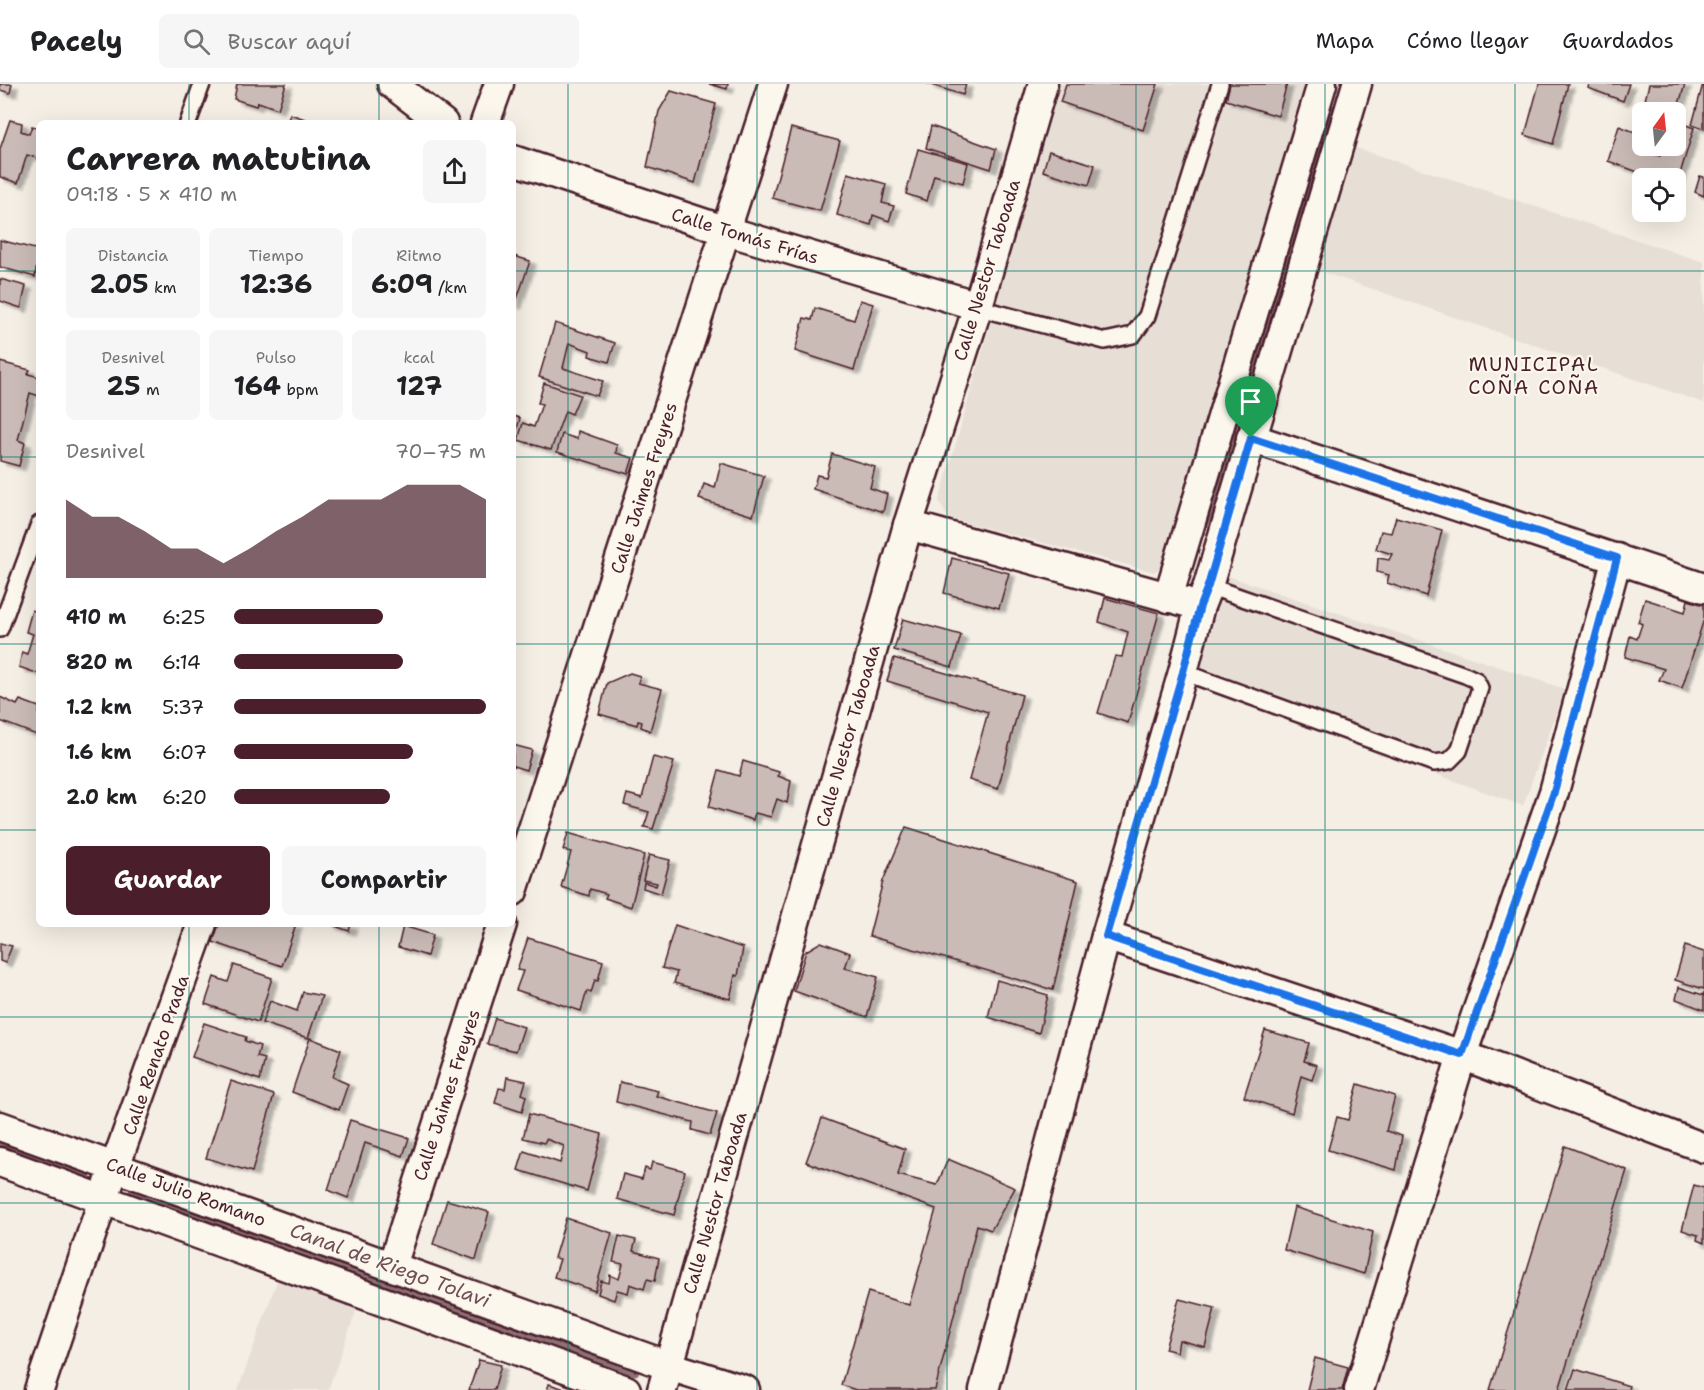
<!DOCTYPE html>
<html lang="es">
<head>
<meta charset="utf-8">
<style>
	:root { --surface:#fff; --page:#f6f6f6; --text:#202124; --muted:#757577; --line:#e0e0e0; --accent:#4a1f2b }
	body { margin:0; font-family:"Shantell Sans",sans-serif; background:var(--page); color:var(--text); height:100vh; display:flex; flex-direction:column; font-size:22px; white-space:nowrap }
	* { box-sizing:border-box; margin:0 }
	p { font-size:20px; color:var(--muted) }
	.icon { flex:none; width:33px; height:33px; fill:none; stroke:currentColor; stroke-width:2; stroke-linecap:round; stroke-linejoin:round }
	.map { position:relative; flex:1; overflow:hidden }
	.details { position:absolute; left:36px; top:36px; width:480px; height:807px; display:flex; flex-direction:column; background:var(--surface); border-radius:9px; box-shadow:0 6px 24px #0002 }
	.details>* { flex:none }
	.needle { width:39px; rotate:15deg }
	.tools { position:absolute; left:1632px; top:18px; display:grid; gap:12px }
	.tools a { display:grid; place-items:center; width:54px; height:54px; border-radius:9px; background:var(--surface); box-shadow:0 6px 24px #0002; font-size:30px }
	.pin { position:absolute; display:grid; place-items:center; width:51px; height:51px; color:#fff; margin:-62px -26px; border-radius:50% 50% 50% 0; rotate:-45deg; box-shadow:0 0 6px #0007 }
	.pin .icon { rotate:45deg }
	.round { display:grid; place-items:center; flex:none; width:63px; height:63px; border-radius:9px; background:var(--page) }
	.summary { display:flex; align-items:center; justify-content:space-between; height:102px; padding:0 30px }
	h1 { font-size:33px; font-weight:700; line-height:45px }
	.stats { display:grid; grid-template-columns:repeat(3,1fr); gap:9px; height:102px; padding:6px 30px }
	.stats div { display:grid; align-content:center; border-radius:9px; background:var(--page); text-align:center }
	.stats b { font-size:26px; font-weight:700 }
	.stats small { font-size:16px; font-weight:400 }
	.stats p { font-size:16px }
	.chart { height:168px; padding:12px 30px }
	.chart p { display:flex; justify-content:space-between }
	.chart svg { width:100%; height:108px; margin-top:6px; fill:var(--accent); opacity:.7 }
	.action { display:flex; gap:12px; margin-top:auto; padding:12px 30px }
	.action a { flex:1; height:69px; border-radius:9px; background:var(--accent); color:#fff; font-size:24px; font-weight:700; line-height:69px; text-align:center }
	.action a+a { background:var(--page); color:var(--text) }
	ul { padding:0 30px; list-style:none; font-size:20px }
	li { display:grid; grid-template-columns:96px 72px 1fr; align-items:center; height:45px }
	li i { height:15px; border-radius:8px; background:var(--accent) }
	header { display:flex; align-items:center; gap:36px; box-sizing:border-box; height:84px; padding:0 30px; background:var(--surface); border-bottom:2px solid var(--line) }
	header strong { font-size:28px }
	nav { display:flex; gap:33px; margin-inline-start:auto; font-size:21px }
	.search { width:420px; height:54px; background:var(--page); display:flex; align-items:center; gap:15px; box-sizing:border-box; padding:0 21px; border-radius:9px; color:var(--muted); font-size:22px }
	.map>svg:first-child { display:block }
	.built { fill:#e7dfd6 }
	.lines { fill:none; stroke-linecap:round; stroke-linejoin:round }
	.stream { stroke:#8d7174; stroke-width:9 }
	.building { fill:#cabbb6; stroke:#4a1f2b; stroke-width:1.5; filter:url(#shadow) }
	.service-casing { stroke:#4a1f2b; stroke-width:20 }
	.minor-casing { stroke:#4a1f2b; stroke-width:33 }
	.service { stroke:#fbf7ec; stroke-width:15 }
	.minor { stroke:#fbf7ec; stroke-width:28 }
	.route-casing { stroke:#fff; stroke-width:12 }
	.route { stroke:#1a73e8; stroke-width:8 }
	.grid { fill:none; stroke:#0f766e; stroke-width:1.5; stroke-opacity:0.55 }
	.labels { text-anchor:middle; stroke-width:4.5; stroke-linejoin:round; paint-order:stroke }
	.street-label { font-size:18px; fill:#4a1f2b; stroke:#fbf7ec }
	.neighbourhood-label { font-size:20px; letter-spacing:1.5px; fill:#4a1f2b; stroke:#fbf7ec }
	.water-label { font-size:20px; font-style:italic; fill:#714f56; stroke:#fbf7ec }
</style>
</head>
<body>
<header>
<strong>Pacely</strong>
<div class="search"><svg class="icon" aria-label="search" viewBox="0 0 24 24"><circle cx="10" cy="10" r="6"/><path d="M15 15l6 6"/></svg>Buscar aquí</div>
<nav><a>Mapa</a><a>Cómo llegar</a><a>Guardados</a></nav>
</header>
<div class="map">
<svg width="1704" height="1306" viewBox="0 0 1704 1306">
	<defs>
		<filter id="shadow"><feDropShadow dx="6" dy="4" stdDeviation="1.5" flood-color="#0004"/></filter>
	</defs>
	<rect width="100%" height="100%" fill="#f4eee4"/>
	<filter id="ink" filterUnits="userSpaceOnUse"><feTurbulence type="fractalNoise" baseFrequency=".0167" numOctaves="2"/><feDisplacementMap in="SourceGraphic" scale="12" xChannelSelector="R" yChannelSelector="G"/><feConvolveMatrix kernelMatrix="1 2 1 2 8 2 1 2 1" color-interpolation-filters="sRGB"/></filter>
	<g filter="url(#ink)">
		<g class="built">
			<polygon points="1060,0 1304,0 1168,479 1154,488 948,434 939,417"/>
			<polygon points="1350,62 1704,178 1704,319 1314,185"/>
			<polygon points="1228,492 1565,605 1523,722 1193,601"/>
			<polygon points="277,1197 357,1225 328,1306 238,1306"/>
		</g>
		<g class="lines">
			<g class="stream">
				<polyline points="1205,439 1335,25"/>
				<polyline points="0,1059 86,1091"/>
				<polyline points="133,1108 635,1287"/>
			</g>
		</g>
		<g class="building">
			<polygon points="0,0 12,0 10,9 0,6"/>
			<polygon points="237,0 286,0 278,25 258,18 256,22 234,15"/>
			<polygon points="709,0 728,0 727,5"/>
			<polygon points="928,0 966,0 963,11"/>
			<polygon points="1066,0 1158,0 1143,46 1060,18"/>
			<polygon points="1230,0 1287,0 1278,32 1226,16"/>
			<polygon points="1539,0 1568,0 1553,60 1525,51"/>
			<polygon points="1589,0 1629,0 1623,17 1588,4"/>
			<polygon points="1649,0 1685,0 1677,27 1645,16"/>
			<polygon points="1703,0 1704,0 1704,45 1692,41"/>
			<polygon points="671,7 716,20 695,99 647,83 659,27"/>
			<polygon points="290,30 308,36 307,39 287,39"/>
			<polygon points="10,36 22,39 21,47 29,50 32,42 39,44 39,75 27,71 18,99 0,93 0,65"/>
			<polygon points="1676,37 1694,44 1676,103 1676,94 1654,94 1608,77 1619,42 1640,50 1636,64 1660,72 1664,62 1676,62"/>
			<polygon points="931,42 996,65 991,85 926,64"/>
			<polygon points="791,44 840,57 820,127 772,114"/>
			<polygon points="918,65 968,79 963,99 934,91 927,117 906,110"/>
			<polygon points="1049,67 1095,81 1089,101 1043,87"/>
			<polygon points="848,89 886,100 882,119 894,122 889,137 873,131 871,141 837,131"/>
			<polygon points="1700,92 1704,93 1704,112 1695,108"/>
			<polygon points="0,156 39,166 35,193 0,183"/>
			<polygon points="514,172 530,177 515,221 513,220"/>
			<polygon points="0,195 26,202 21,224 0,217"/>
			<polygon points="860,216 873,220 854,286 795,267 804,234 812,236 815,224 854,236"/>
			<polygon points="555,239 615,259 609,278 589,272 590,267 569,259 563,284 603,297 597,312 539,293"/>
			<polygon points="0,278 30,286 28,290 39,293 39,312 30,309 18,356 25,359 19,382 0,377"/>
			<polygon points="544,299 580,311 572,330 565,327 551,366 518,356 523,339 534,343 542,320 538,319"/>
			<polygon points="513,332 520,334 515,353 513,352"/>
			<polygon points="578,347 617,361 616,369 633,374 628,390 557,368 562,350 577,355"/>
			<polygon points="832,370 875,383 870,404 887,410 883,428 813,405 817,391 826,393"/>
			<polygon points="721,379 764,392 753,432 699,415 704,400 715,404"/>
			<polygon points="1396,433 1442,446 1426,512 1387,499 1389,491 1377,488 1378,474 1389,476 1392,470 1376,465 1381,447 1391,449"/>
			<polygon points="952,474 1009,489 999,524 944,509"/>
			<polygon points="1105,514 1159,529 1128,639 1098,629 1115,572 1122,573 1128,548 1099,538"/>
			<polygon points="1645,515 1685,528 1688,516 1704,521 1704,535 1682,604 1659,596 1664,585 1625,573 1630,552 1637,555 1642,540 1638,538"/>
			<polygon points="32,526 39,529 39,590 19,583 22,568 27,570 33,550 26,548"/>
			<polygon points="903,535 961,551 952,583 894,566"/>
			<polygon points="894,574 1022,611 998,705 969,696 988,628 887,597"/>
			<polygon points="630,589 640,592 638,599 662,605 650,647 641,643 642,638 638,637 637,641 599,630 607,599"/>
			<polygon points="0,613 17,621 20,616 39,623 39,652 0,637"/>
			<polygon points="513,661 532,666 526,686 513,682"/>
			<polygon points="653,673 674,678 653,745 644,743 649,728 624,721 627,710 642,714"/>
			<polygon points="743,677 779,688 778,692 791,697 787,719 777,715 771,733 755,729 753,736 709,723 719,686 739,692"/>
			<polygon points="906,743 1078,797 1053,906 869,852 883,797"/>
			<polygon points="568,749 644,771 631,823 605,814 607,810 590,805 589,812 561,803 571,768 563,766"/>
			<polygon points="649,771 670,776 661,810 643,804 644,798 656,802 657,799 643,796"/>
			<polygon points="219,840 296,840 282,882 213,858"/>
			<polygon points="329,840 351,840 349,847"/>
			<polygon points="675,841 743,864 738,892 735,891 730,915 674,899 677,888 662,884"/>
			<polygon points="403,842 433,851 427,872 398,863"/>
			<polygon points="528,854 603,877 598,897 595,896 591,909 587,907 581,927 516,906 523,887 517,886"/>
			<polygon points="821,858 850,869 845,884 878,893 867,933 794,907 806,867"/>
			<polygon points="0,859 12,862 5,879 0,877"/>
			<polygon points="1685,862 1704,868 1704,905 1675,896"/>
			<polygon points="234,881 272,894 258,938 205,920 214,893 228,898"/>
			<polygon points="997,896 1048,911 1039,949 988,933"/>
			<polygon points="1679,903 1703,911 1704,908 1704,926 1676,915"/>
			<polygon points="303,908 322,912 308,954 262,939 270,917 297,927"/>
			<polygon points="495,934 524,943 516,967 487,960"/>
			<polygon points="204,939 246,953 245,957 260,962 257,973 265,975 260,996 192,973"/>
			<polygon points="1265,946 1309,959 1304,977 1317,981 1312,996 1301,992 1292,1029 1244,1013"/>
			<polygon points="310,954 341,966 332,993 348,1000 339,1026 292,1008"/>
			<polygon points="507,993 526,997 522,1010 526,1012 522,1028 495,1019 499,1004 505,1005"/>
			<polygon points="231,997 274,1011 252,1088 206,1074"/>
			<polygon points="620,998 658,1007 656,1012 717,1029 710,1051 692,1046 693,1038 616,1018"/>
			<polygon points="1358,1000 1395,1012 1386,1047 1402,1052 1396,1086 1328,1066 1337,1033 1348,1036"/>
			<polygon points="529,1030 602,1050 587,1107 518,1086 524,1067 560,1079 564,1062 546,1055 544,1059 523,1054"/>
			<polygon points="822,1034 905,1065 898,1091 937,1101 948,1075 1015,1104 991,1146 977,1141 935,1306 856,1306 841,1301 868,1208 909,1221 936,1125 806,1078"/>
			<polygon points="350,1036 409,1054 403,1072 365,1059 348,1114 328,1106"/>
			<polygon points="1565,1062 1627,1086 1559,1306 1490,1306"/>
			<polygon points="652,1078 685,1087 674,1131 617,1115 623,1090 642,1095 645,1084 650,1086"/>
			<polygon points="1694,1101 1704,1104 1704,1159 1697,1156 1698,1151 1682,1146"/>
			<polygon points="447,1116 489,1128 476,1176 433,1160"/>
			<polygon points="1294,1123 1373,1148 1364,1190 1284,1166"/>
			<polygon points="566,1134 612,1149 595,1207 554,1193 560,1175 554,1174"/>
			<polygon points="619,1152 636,1156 633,1167 659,1174 655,1197 647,1195 644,1205 630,1200 628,1209 617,1206 614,1216 598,1210 601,1197 609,1199 610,1191 619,1195 623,1180 613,1178"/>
			<polygon points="1179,1215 1215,1224 1205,1263 1179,1256 1177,1268 1165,1265"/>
			<polygon points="1315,1274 1348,1283 1342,1306 1307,1306"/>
			<polygon points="479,1276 501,1281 494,1306 469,1306"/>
			<polygon points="1575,1285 1629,1302 1628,1306 1568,1306"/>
			<polygon points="549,1300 568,1306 547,1306"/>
		</g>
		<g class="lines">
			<defs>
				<g id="service">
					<polyline points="188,39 202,0"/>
					<polyline points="978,222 994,228 1105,257 1133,251 1147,232 1220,0"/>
					<polyline points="0,545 39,440"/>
					<polyline points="1183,588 1434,679 1449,677 1459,667 1480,604 1476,596 1465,591 1208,502"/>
				</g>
				<g id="minor">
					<polyline points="392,0 443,39"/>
					<polyline points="485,39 499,0"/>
					<polyline points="513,76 727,147 978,222"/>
					<polyline points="1251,354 1704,504"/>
					<polyline points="908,441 1186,518"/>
					<polyline points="1168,514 1322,0"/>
					<polyline points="513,807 773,0"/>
					<polyline points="1106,852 1462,971 1704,1064"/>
					<polyline points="0,1042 669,1282 745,1306"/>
					<polyline points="0,1078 626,1306"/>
					<polyline points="392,1182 502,840"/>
					<polyline points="39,1306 103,1116 202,840"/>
					<polyline points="662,1306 908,441 978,222 1043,0"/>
					<polyline points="984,1306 1106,852 1183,588 1200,522 1208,502 1357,0"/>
					<polyline points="1359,1306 1462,971 1554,708 1617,474"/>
				</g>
			</defs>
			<use href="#service" class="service-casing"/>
			<use href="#minor" class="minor-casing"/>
			<use href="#service" class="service"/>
			<use href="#minor" class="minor"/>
		</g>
	</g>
	<g class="lines" filter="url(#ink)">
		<defs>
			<polygon id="route" points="1251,354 1617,474 1554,708 1462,971 1106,852 1183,588 1200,522 1208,502"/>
		</defs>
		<use href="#route" class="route-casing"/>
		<use href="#route" class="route"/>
	</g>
	<path class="grid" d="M189,0V39M379,0V39M568,0V1306M757,0V1306M947,0V1306M1136,0V1306M1325,0V1306M1515,0V1306M0,187H39M513,187H1704M0,373H39M513,373H1704M0,560H39M513,560H1704M0,746H39M513,746H1704M189,840V1306M379,840V1306M0,933H1704M0,1119H1704"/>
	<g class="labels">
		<g class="street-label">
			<text transform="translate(745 152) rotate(17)" y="6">Calle Tomás Frías</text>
			<text transform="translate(987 186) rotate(-73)" y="6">Calle Nestor Taboada</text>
			<text transform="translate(644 404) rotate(-72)" y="6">Calle Jaimes Freyres</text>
			<text transform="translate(848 652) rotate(-74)" y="6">Calle Nestor Taboada</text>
			<text transform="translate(156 971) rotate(-71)" y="6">Calle Renato Prada</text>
			<text transform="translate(447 1011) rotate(-72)" y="6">Calle Jaimes Freyres</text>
			<text transform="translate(186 1108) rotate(20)" y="6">Calle Julio Romano</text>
			<text transform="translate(715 1119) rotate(-74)" y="6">Calle Nestor Taboada</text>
		</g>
		<g class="neighbourhood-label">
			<text x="1534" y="287">MUNICIPAL<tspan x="1534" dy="23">COÑA COÑA</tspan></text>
		</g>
		<g class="water-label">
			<text transform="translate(390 1181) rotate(20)" y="7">Canal de Riego Tolavi</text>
		</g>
	</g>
</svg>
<div class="tools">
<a><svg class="needle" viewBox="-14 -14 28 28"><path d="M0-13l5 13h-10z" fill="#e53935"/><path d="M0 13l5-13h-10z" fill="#757577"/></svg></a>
<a><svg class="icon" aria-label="locate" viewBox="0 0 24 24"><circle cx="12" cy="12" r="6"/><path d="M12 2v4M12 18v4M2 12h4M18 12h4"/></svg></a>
</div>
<div class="pin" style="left:1251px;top:354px;background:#1e9e55"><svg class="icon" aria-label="arrive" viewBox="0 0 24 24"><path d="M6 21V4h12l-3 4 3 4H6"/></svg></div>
<section class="details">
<div class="summary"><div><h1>Carrera matutina</h1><p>09:18 · 5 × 410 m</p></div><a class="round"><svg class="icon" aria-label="share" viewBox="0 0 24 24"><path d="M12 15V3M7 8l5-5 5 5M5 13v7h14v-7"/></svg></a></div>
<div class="stats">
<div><p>Distancia</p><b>2.05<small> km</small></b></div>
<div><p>Tiempo</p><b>12:36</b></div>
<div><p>Ritmo</p><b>6:09<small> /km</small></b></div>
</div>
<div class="stats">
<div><p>Desnivel</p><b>25<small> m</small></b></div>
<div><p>Pulso</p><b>164<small> bpm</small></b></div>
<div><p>kcal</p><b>127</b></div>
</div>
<div class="chart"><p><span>Desnivel</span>70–75 m</p>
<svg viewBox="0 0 160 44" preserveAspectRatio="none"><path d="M0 44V12L10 19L20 19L30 25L40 32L50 32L60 38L70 32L80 25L90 19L100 12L110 12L120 12L130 6L140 6L150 6L160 12V44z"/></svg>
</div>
<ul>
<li><b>410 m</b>6:25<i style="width:59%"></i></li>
<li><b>820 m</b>6:14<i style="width:67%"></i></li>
<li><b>1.2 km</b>5:37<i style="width:100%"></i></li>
<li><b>1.6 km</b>6:07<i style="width:71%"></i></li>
<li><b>2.0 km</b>6:20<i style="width:62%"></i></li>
</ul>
<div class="action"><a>Guardar</a><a>Compartir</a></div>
</section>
</div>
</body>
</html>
